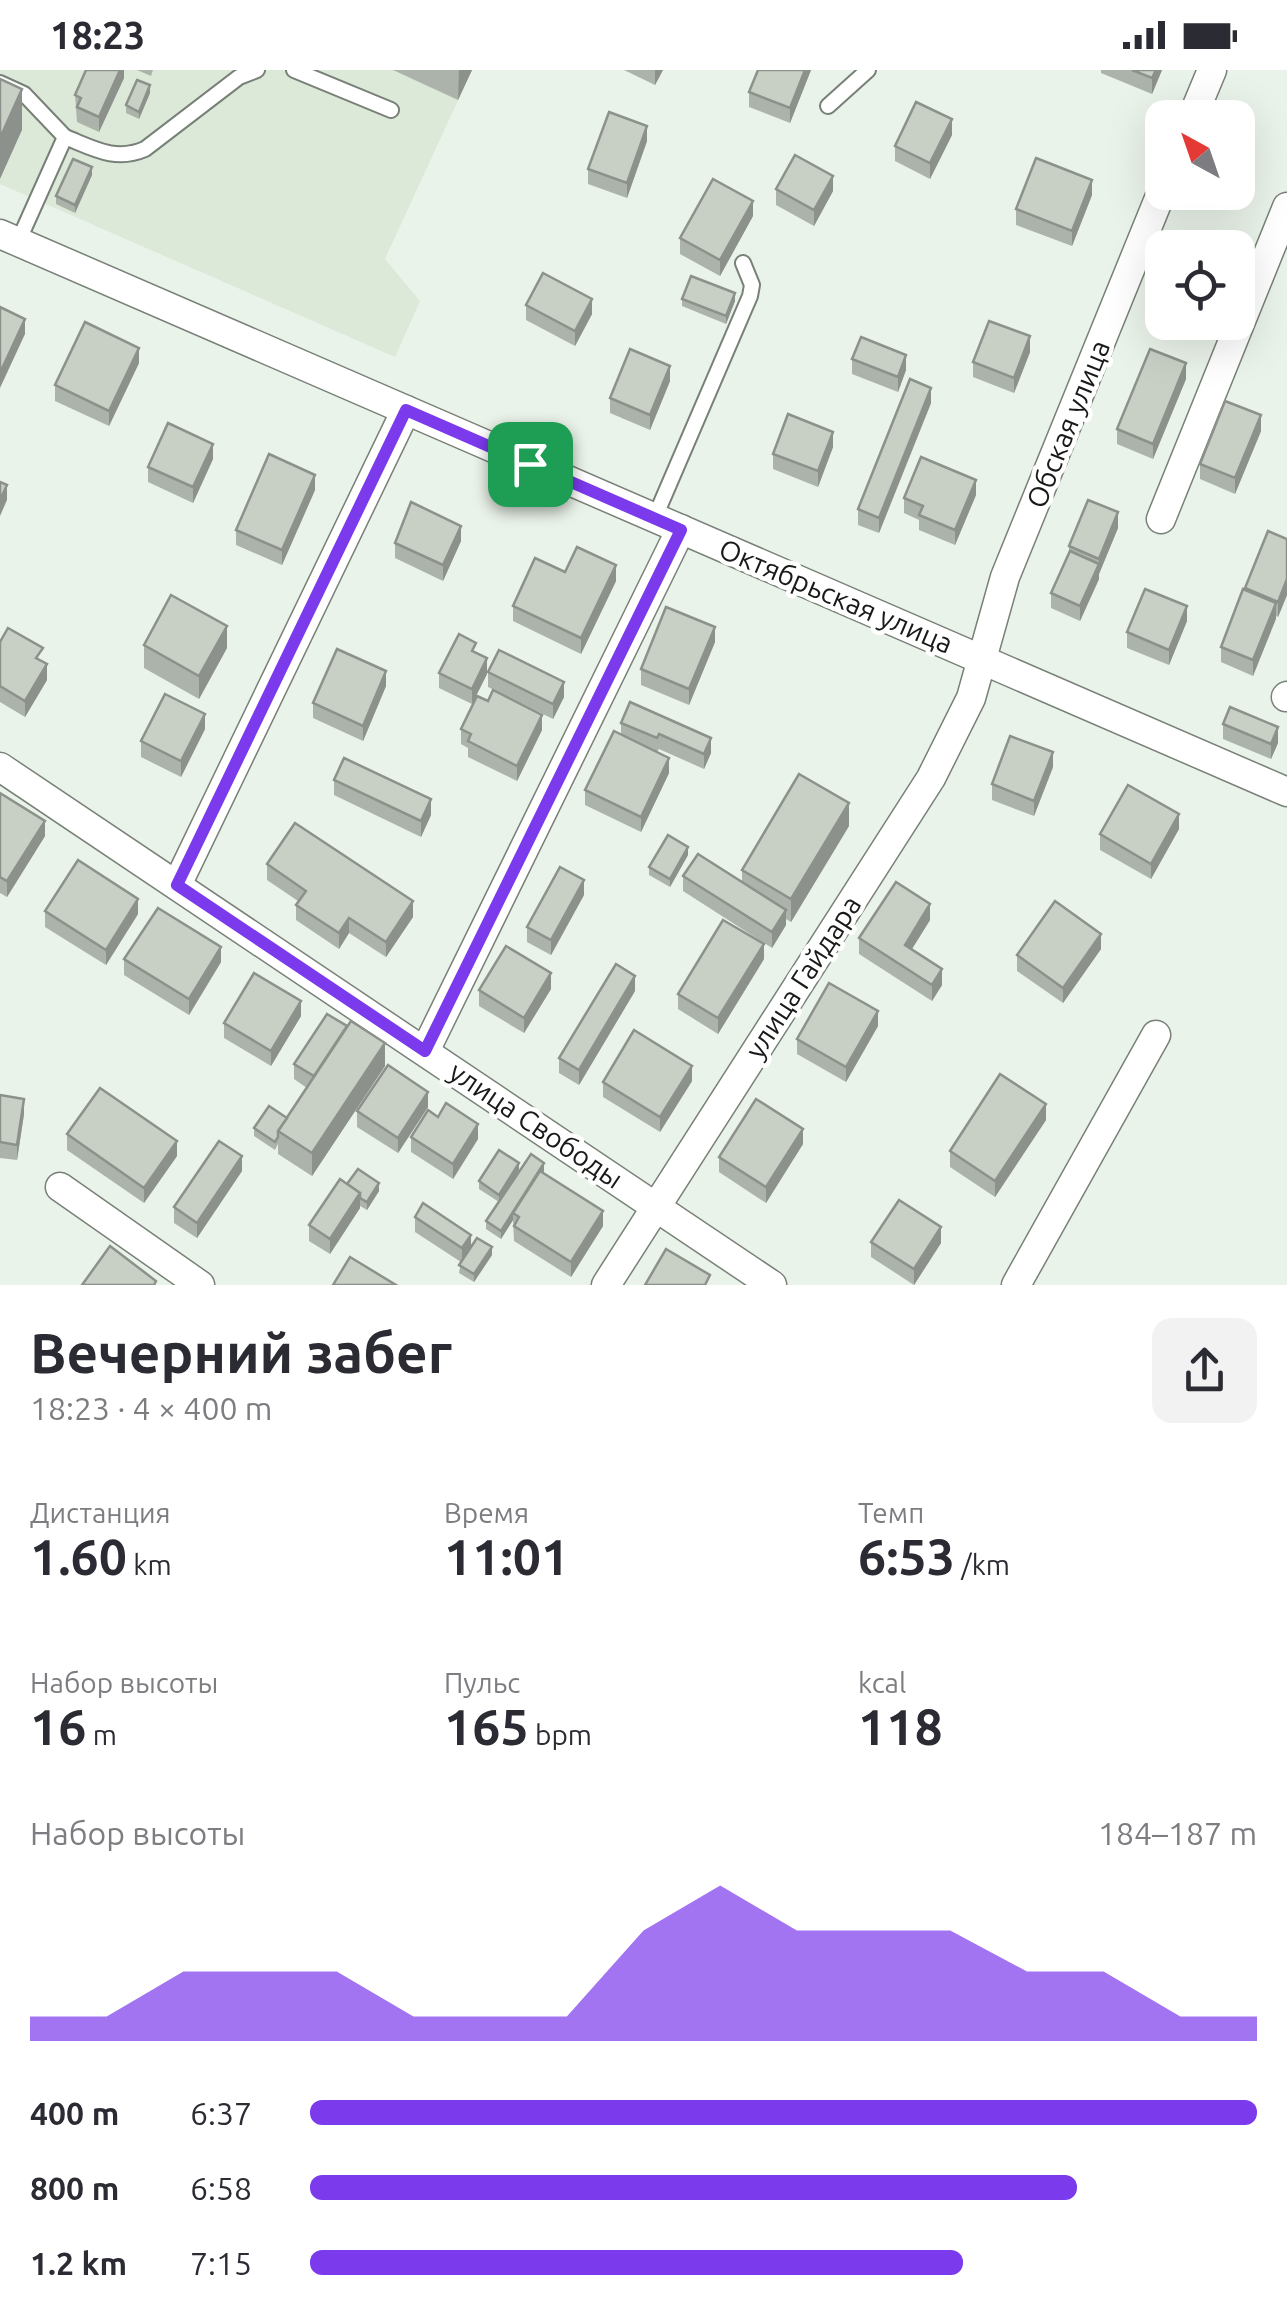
<!DOCTYPE html>
<html lang="ru">
<head>
<meta charset="utf-8">
<style>
	:root { --surface:#fff; --page:#f2f2f3; --text:#2b2b33; --muted:#7c7c81; --accent:#7c3aed }
	body { margin:0; font-family:Ubuntu,sans-serif; background:var(--page); color:var(--text); height:100vh; display:flex; flex-direction:column; font-size:38px; white-space:nowrap }
	* { box-sizing:border-box; margin:0 }
	p { font-size:32px; color:var(--muted) }
	.icon { flex:none; width:55px; height:55px; fill:none; stroke:currentColor; stroke-width:2; stroke-linecap:round; stroke-linejoin:round }
	.map { position:relative; height:1215px; overflow:hidden }
	.side { display:flex; flex-direction:column; background:var(--surface); flex:1 }
	.side>* { flex:none }
	.needle { width:65px; rotate:320deg }
	.fabs { position:absolute; left:1145px; top:30px; display:grid; gap:20px }
	.fabs a { display:grid; place-items:center; width:110px; height:110px; border-radius:20px; background:var(--surface); box-shadow:0 10px 40px #0002; font-size:50px }
	.pin { position:absolute; display:grid; place-items:center; width:85px; height:85px; color:#fff; margin:-42px; border-radius:20px; box-shadow:0 5px 15px #0006 }
	.round { display:grid; place-items:center; flex:none; width:105px; height:105px; border-radius:20px; background:var(--page) }
	.head { display:flex; align-items:center; justify-content:space-between; height:170px; padding:0 30px }
	h1 { font-size:55px; font-weight:700; line-height:75px }
	.stats { display:grid; grid-template-columns:repeat(3,1fr); gap:15px; height:170px; padding:10px 30px }
	.stats div { display:grid; align-content:center }
	.stats b { font-size:50px; font-weight:700 }
	.stats small { font-size:28px; font-weight:400 }
	.stats p { font-size:28px }
	.chart { height:280px; padding:20px 30px }
	.chart p { display:flex; justify-content:space-between }
	.chart svg { width:100%; height:180px; margin-top:10px; fill:var(--accent); opacity:.7 }
	ul { padding:0 30px; list-style:none; font-size:32px }
	li { display:grid; grid-template-columns:160px 120px 1fr; align-items:center; height:75px }
	li i { height:25px; border-radius:12px; background:var(--accent) }
	.status { display:flex; justify-content:space-between; align-items:center; height:70px; padding:0 50px; background:var(--surface); direction:ltr }
	.status svg { height:28px; fill:currentColor }
	.map>svg:first-child { display:block }
	.built { fill:#dce9d9 }
	.lines { fill:none; stroke-linecap:round; stroke-linejoin:round }
	.service-casing { stroke:#788077; stroke-width:18 }
	.minor-casing { stroke:#788077; stroke-width:31 }
	.service { stroke:#fff; stroke-width:14 }
	.minor { stroke:#fff; stroke-width:28 }
	.wall { fill:#acb3aa }
	.shaded-wall { fill:#8c928b }
	.building { fill:#c8d0c6; stroke:#8c928b; stroke-width:2.5 }
	.route-casing { stroke:#fff; stroke-width:20 }
	.route { stroke:#7c3aed; stroke-width:12 }
	.labels { text-anchor:middle; stroke-width:9; stroke-linejoin:round; paint-order:stroke }
	.street-label { font-size:28px; fill:#171a16; stroke:#fff }
</style>
</head>
<body>
<div class="status"><b>18:23</b><svg viewBox="0 0 49 12"><path d="M0 12V9h3v3zM5 12V6h3v6zM10 12V3h3v9zM15 12V0h3v12zM26 1h20v11H26zM47 4h2v5h-2z"/></svg></div>
<div class="map">
<svg width="1287" height="1215" viewBox="0 0 1287 1215">
	<rect width="100%" height="100%" fill="#eaf3e9"/>
	<polygon class="built" points="0,0 472,0 385,189 420,231 395,287 0,114"/>
	<g class="lines">
		<defs>
			<g id="service">
				<polyline points="294,0 391,40"/>
				<polyline points="0,13 24,24 65,67"/>
				<polyline points="828,36 868,0"/>
				<path d="M18,172L65,67C93,78 115,92 145,79L239,7L257,0"/>
				<polyline points="655,447 750,226 752,215 743,193"/>
			</g>
			<g id="minor">
				<polyline points="1192,48 1212,0"/>
				<polyline points="0,164 1287,722"/>
				<polyline points="1161,449 1287,137"/>
				<polyline points="1286,627 1287,626"/>
				<polyline points="0,697 772,1215"/>
				<polyline points="177,815 406,340"/>
				<polyline points="425,981 681,459"/>
				<polyline points="60,1117 200,1215"/>
				<polyline points="606,1215 931,708 971,628 1005,507 1162,121"/>
				<polyline points="1016,1215 1156,965"/>
			</g>
		</defs>
		<use href="#service" class="service-casing"/>
		<use href="#minor" class="minor-casing"/>
		<use href="#service" class="service"/>
		<use href="#minor" class="minor"/>
	</g>
	<g class="wall">
		<polygon points="124,0 124,8 99,62 77,52 75,25"/>
		<polygon points="137,0 153,0 151,6"/>
		<polygon points="393,0 472,0 458,30"/>
		<polygon points="624,0 663,0 655,15"/>
		<polygon points="758,0 811,0 790,53 749,37 749,22"/>
		<polygon points="1101,0 1162,0 1152,24 1101,3"/>
		<polygon points="150,23 139,49 126,43 126,35"/>
		<polygon points="952,65 930,109 895,91 895,76"/>
		<polygon points="647,71 627,128 588,114 588,99"/>
		<polygon points="92,105 75,143 56,134 56,126"/>
		<polygon points="776,119 833,121 814,156 776,135"/>
		<polygon points="1092,125 1072,176 1016,155 1016,139"/>
		<polygon points="753,146 720,206 680,184 680,168"/>
		<polygon points="682,229 735,231 726,254 682,236"/>
		<polygon points="526,235 592,244 575,276 526,250"/>
		<polygon points="1030,282 1014,323 973,307 973,292"/>
		<polygon points="852,289 906,300 898,322 852,304"/>
		<polygon points="139,293 109,356 55,331 55,315"/>
		<polygon points="1186,309 1153,389 1117,374 1117,359"/>
		<polygon points="670,311 650,360 610,343 610,328"/>
		<polygon points="931,333 879,463 858,455 858,439"/>
		<polygon points="1261,361 1235,424 1200,409 1200,394"/>
		<polygon points="833,377 818,417 773,399 773,384"/>
		<polygon points="213,389 193,433 148,412 148,397"/>
		<polygon points="315,420 282,495 236,475 236,460"/>
		<polygon points="976,425 955,475 919,460 919,450 904,443 904,428"/>
		<polygon points="1118,458 1099,504 1099,509 1080,551 1051,538 1051,523 1069,484 1069,476"/>
		<polygon points="1287,469 1287,525 1278,547 1276,546 1253,606 1221,592 1221,577 1245,518"/>
		<polygon points="461,471 443,511 395,488 395,473"/>
		<polygon points="565,502 616,511 581,584 513,551 513,536"/>
		<polygon points="1187,551 1169,595 1127,578 1127,562"/>
		<polygon points="0,572 43,592 47,610 25,647 0,632"/>
		<polygon points="715,572 689,635 641,615 641,599"/>
		<polygon points="144,575 227,578 199,629 144,598"/>
		<polygon points="488,602 564,627 553,649 488,617"/>
		<polygon points="439,603 487,604 472,634 439,618"/>
		<polygon points="386,616 363,671 313,648 313,633"/>
		<polygon points="488,631 542,660 517,711 468,687 468,678 461,674 461,659"/>
		<polygon points="630,632 711,683 704,699 659,679 657,682 669,703 641,762 585,735 585,720 621,664 621,653"/>
		<polygon points="1223,654 1278,673 1271,689 1223,669"/>
		<polygon points="205,659 181,707 141,687 141,671"/>
		<polygon points="1053,697 1034,746 992,730 992,714"/>
		<polygon points="334,710 431,745 421,767 334,725"/>
		<polygon points="0,723 45,766 7,827 0,823"/>
		<polygon points="849,756 791,852 786,849 786,855 772,878 683,821 683,806 742,812 742,800"/>
		<polygon points="1179,759 1151,809 1100,780 1100,764"/>
		<polygon points="688,785 670,817 649,805 649,797"/>
		<polygon points="267,794 413,847 386,887 349,863 339,879 296,850 296,835 298,831 267,810"/>
		<polygon points="584,825 551,885 527,872 527,857"/>
		<polygon points="45,841 138,844 106,895 45,857"/>
		<polygon points="930,850 912,879 942,915 932,931 859,884 859,868"/>
		<polygon points="1101,879 1063,933 1017,901 1017,885"/>
		<polygon points="124,889 221,892 189,945 124,905"/>
		<polygon points="764,889 718,964 678,939 678,924"/>
		<polygon points="551,919 524,963 479,936 479,920"/>
		<polygon points="635,921 579,1015 559,1003 559,988"/>
		<polygon points="301,946 271,996 224,968 224,953"/>
		<polygon points="878,956 846,1012 797,984 797,969"/>
		<polygon points="294,994 385,996 312,1106 278,1084 278,1074 275,1080 254,1066 254,1058 287,1048 307,1018 294,1009"/>
		<polygon points="692,1011 660,1062 603,1027 603,1012"/>
		<polygon points="0,1025 24,1044 17,1090 0,1088"/>
		<polygon points="428,1037 398,1083 357,1057 357,1041"/>
		<polygon points="1046,1050 995,1127 950,1097 950,1081"/>
		<polygon points="67,1064 177,1086 144,1133 67,1080"/>
		<polygon points="411,1067 478,1069 453,1109 411,1082"/>
		<polygon points="803,1074 766,1133 719,1102 719,1087"/>
		<polygon points="242,1101 197,1168 174,1153 174,1137"/>
		<polygon points="519,1101 544,1101 543,1103 603,1156 571,1207 514,1171 513,1150 501,1169 486,1159 486,1151 499,1132 479,1119 479,1111"/>
		<polygon points="347,1114 379,1121 367,1140 360,1136 360,1138 330,1184 309,1171 309,1155"/>
		<polygon points="415,1147 471,1177 492,1185 474,1212 459,1203 461,1192 415,1162"/>
		<polygon points="871,1172 941,1173 914,1215 871,1187"/>
	</g>
	<g class="shaded-wall">
		<polygon points="120,0 124,0 124,8 99,62 99,47"/>
		<polygon points="459,0 472,0 458,30"/>
		<polygon points="655,0 663,0 655,15"/>
		<polygon points="805,0 811,0 790,53 790,38"/>
		<polygon points="1156,0 1162,0 1152,24 1152,8"/>
		<polygon points="150,15 150,23 139,49 139,42"/>
		<polygon points="22,19 22,60 0,109 0,68"/>
		<polygon points="952,49 952,65 930,109 930,93"/>
		<polygon points="647,56 647,71 627,128 627,113"/>
		<polygon points="92,97 92,105 75,143 75,135"/>
		<polygon points="833,106 833,121 814,156 814,140"/>
		<polygon points="1092,110 1092,125 1072,176 1072,161"/>
		<polygon points="753,131 753,146 720,206 720,190"/>
		<polygon points="735,223 735,231 726,254 726,246"/>
		<polygon points="592,229 592,244 575,276 575,261"/>
		<polygon points="25,249 25,264 0,318 0,303"/>
		<polygon points="1030,266 1030,282 1014,323 1014,308"/>
		<polygon points="139,278 139,293 109,356 109,341"/>
		<polygon points="906,285 906,300 898,322 898,307"/>
		<polygon points="1186,293 1186,309 1153,389 1153,374"/>
		<polygon points="670,296 670,311 650,360 650,345"/>
		<polygon points="931,318 931,333 879,463 879,448"/>
		<polygon points="1261,345 1261,361 1235,424 1235,408"/>
		<polygon points="833,362 833,377 818,417 818,401"/>
		<polygon points="213,374 213,389 193,433 193,417"/>
		<polygon points="315,405 315,420 282,495 282,480"/>
		<polygon points="976,410 976,425 955,475 955,460"/>
		<polygon points="7,415 7,430 0,446 0,430"/>
		<polygon points="1118,442 1118,458 1099,504 1099,489"/>
		<polygon points="461,456 461,471 443,511 443,495"/>
		<polygon points="1099,494 1099,509 1080,551 1080,536"/>
		<polygon points="616,495 616,511 581,584 581,568"/>
		<polygon points="1287,509 1287,525 1278,547 1278,532"/>
		<polygon points="1276,533 1276,549 1253,606 1253,590"/>
		<polygon points="1187,536 1187,551 1169,595 1169,580"/>
		<polygon points="227,556 227,578 199,629 199,606"/>
		<polygon points="715,557 715,572 689,635 689,619"/>
		<polygon points="487,588 487,604 472,634 472,619"/>
		<polygon points="47,594 47,610 25,647 25,631"/>
		<polygon points="386,601 386,616 363,671 363,656"/>
		<polygon points="564,612 564,627 553,649 553,634"/>
		<polygon points="205,644 205,659 181,707 181,691"/>
		<polygon points="542,645 542,660 517,711 517,696"/>
		<polygon points="1278,657 1278,673 1271,689 1271,674"/>
		<polygon points="711,668 711,683 704,699 704,684"/>
		<polygon points="1053,682 1053,697 1034,746 1034,731"/>
		<polygon points="669,688 669,703 641,762 641,747"/>
		<polygon points="431,729 431,745 421,767 421,751"/>
		<polygon points="849,733 849,756 791,852 791,829"/>
		<polygon points="1179,744 1179,759 1151,809 1151,794"/>
		<polygon points="45,751 45,766 7,827 7,811"/>
		<polygon points="688,777 688,785 670,817 670,809"/>
		<polygon points="584,810 584,825 551,885 551,870"/>
		<polygon points="138,829 138,844 106,895 106,880"/>
		<polygon points="413,831 413,847 386,887 386,872"/>
		<polygon points="930,834 930,850 905,890 905,875"/>
		<polygon points="786,840 786,855 772,878 772,862"/>
		<polygon points="349,848 349,863 339,879 339,863"/>
		<polygon points="1101,864 1101,879 1063,933 1063,918"/>
		<polygon points="764,874 764,889 718,964 718,948"/>
		<polygon points="221,877 221,892 189,945 189,929"/>
		<polygon points="942,899 942,915 932,931 932,915"/>
		<polygon points="551,903 551,919 524,963 524,948"/>
		<polygon points="635,906 635,921 579,1015 579,1000"/>
		<polygon points="301,931 301,946 271,996 271,981"/>
		<polygon points="878,941 878,956 846,1012 846,997"/>
		<polygon points="385,973 385,996 312,1106 312,1083"/>
		<polygon points="692,996 692,1011 660,1062 660,1047"/>
		<polygon points="428,1022 428,1037 398,1083 398,1068"/>
		<polygon points="24,1029 24,1044 17,1090 17,1075"/>
		<polygon points="1046,1034 1046,1050 995,1127 995,1111"/>
		<polygon points="478,1054 478,1069 453,1109 453,1094"/>
		<polygon points="803,1059 803,1074 766,1133 766,1117"/>
		<polygon points="177,1071 177,1086 144,1133 144,1118"/>
		<polygon points="242,1086 242,1101 197,1168 197,1153"/>
		<polygon points="519,1093 519,1101 499,1132 499,1125"/>
		<polygon points="544,1093 544,1101 516,1145 513,1143 513,1150 501,1169 501,1161"/>
		<polygon points="379,1113 379,1121 367,1140 367,1132"/>
		<polygon points="360,1123 360,1138 330,1184 330,1169"/>
		<polygon points="603,1141 603,1156 571,1207 571,1192"/>
		<polygon points="941,1157 941,1173 914,1215 914,1199"/>
		<polygon points="471,1165 471,1180 462,1193 462,1178"/>
		<polygon points="492,1177 492,1185 474,1212 474,1204"/>
	</g>
	<g class="building">
		<polygon points="86,0 120,0 99,47 77,37 81,28 75,25"/>
		<polygon points="758,0 805,0 790,38 749,22"/>
		<polygon points="1132,0 1156,0 1152,8"/>
		<polygon points="0,9 22,19 0,68"/>
		<polygon points="137,10 150,15 139,42 126,35"/>
		<polygon points="916,32 952,49 930,93 895,76"/>
		<polygon points="609,42 647,56 627,113 588,99"/>
		<polygon points="795,85 833,106 814,140 776,119"/>
		<polygon points="1036,88 1092,110 1072,161 1016,139"/>
		<polygon points="73,89 92,97 75,135 56,126"/>
		<polygon points="713,109 753,131 720,190 680,168"/>
		<polygon points="543,203 592,229 575,261 526,235"/>
		<polygon points="691,206 735,223 726,246 682,229"/>
		<polygon points="0,237 25,249 0,303"/>
		<polygon points="989,251 1030,266 1014,308 973,292"/>
		<polygon points="85,252 139,278 109,341 55,315"/>
		<polygon points="861,267 906,285 898,307 852,289"/>
		<polygon points="630,279 670,296 650,345 610,328"/>
		<polygon points="1150,279 1186,293 1153,374 1117,359"/>
		<polygon points="910,309 931,318 879,448 858,439"/>
		<polygon points="1225,331 1261,345 1235,408 1200,394"/>
		<polygon points="788,344 833,362 818,401 773,384"/>
		<polygon points="168,353 213,374 193,417 148,397"/>
		<polygon points="269,384 315,405 282,480 236,460"/>
		<polygon points="921,387 976,410 955,460 919,445 923,436 904,428"/>
		<polygon points="0,412 7,415 0,430"/>
		<polygon points="1088,430 1118,442 1099,489 1069,476"/>
		<polygon points="411,432 461,456 443,495 395,473"/>
		<polygon points="1268,461 1287,469 1287,509 1278,532 1245,518"/>
		<polygon points="577,477 616,495 581,568 513,536 535,488 565,502"/>
		<polygon points="1070,481 1099,494 1080,536 1051,523"/>
		<polygon points="1145,519 1187,536 1169,580 1127,562"/>
		<polygon points="1243,519 1276,533 1253,590 1221,577"/>
		<polygon points="171,525 227,556 199,606 144,575"/>
		<polygon points="666,537 715,557 689,619 641,599"/>
		<polygon points="8,558 43,578 36,588 47,594 25,631 0,616 0,572"/>
		<polygon points="459,564 476,573 472,581 487,588 472,619 439,603"/>
		<polygon points="337,579 386,601 363,656 313,633"/>
		<polygon points="499,580 564,612 553,634 488,602"/>
		<polygon points="493,620 542,645 517,696 468,671 471,664 461,659 477,626 488,631"/>
		<polygon points="165,624 205,644 181,691 141,671"/>
		<polygon points="630,632 711,668 704,684 659,664 657,668 621,653"/>
		<polygon points="1230,637 1278,657 1271,674 1223,654"/>
		<polygon points="614,661 669,688 641,747 585,720"/>
		<polygon points="1010,666 1053,682 1034,731 992,714"/>
		<polygon points="344,688 431,729 421,751 334,710"/>
		<polygon points="799,704 849,733 791,829 742,800"/>
		<polygon points="1128,715 1179,744 1151,794 1100,764"/>
		<polygon points="0,723 45,751 7,811 0,807"/>
		<polygon points="295,753 413,831 386,872 349,848 339,863 296,835 306,821 267,794"/>
		<polygon points="668,765 688,777 670,809 649,797"/>
		<polygon points="698,784 786,840 772,862 683,806"/>
		<polygon points="78,790 138,829 106,880 45,841"/>
		<polygon points="560,797 584,810 551,870 527,857"/>
		<polygon points="896,812 930,834 905,875 942,899 932,915 859,868"/>
		<polygon points="1055,831 1101,864 1063,918 1017,885"/>
		<polygon points="158,838 221,877 189,929 124,889"/>
		<polygon points="723,850 764,874 718,948 678,924"/>
		<polygon points="506,876 551,903 524,948 479,920"/>
		<polygon points="616,894 635,906 579,1000 559,988"/>
		<polygon points="254,903 301,931 271,981 224,953"/>
		<polygon points="829,913 878,941 846,997 797,969"/>
		<polygon points="327,944 347,956 314,1006 294,994"/>
		<polygon points="351,951 385,973 312,1083 278,1061"/>
		<polygon points="634,960 692,996 660,1047 603,1012"/>
		<polygon points="388,995 428,1022 398,1068 357,1041"/>
		<polygon points="1000,1004 1046,1034 995,1111 950,1081"/>
		<polygon points="100,1018 177,1071 144,1118 67,1064"/>
		<polygon points="0,1025 24,1029 17,1075 0,1072"/>
		<polygon points="756,1029 803,1059 766,1117 719,1087"/>
		<polygon points="446,1033 478,1054 453,1094 411,1067 428,1040 438,1047"/>
		<polygon points="269,1036 287,1048 278,1061 278,1067 275,1072 254,1058"/>
		<polygon points="219,1071 242,1086 197,1153 174,1137"/>
		<polygon points="499,1080 519,1093 499,1125 479,1111"/>
		<polygon points="531,1084 544,1093 501,1161 486,1151"/>
		<polygon points="358,1099 379,1113 367,1132 360,1128 360,1123 347,1114"/>
		<polygon points="540,1101 603,1141 571,1192 514,1156 519,1147 513,1143"/>
		<polygon points="340,1109 360,1123 330,1169 309,1155"/>
		<polygon points="899,1130 941,1157 914,1199 871,1172"/>
		<polygon points="423,1133 471,1165 462,1178 415,1147"/>
		<polygon points="477,1168 492,1177 474,1204 459,1195"/>
		<polygon points="110,1176 156,1211 154,1215 82,1215"/>
		<polygon points="666,1179 710,1205 705,1215 645,1215"/>
		<polygon points="350,1187 396,1215 333,1215"/>
	</g>
	<g class="lines">
		<defs>
			<polygon id="route" points="406,340 681,460 425,981 177,815"/>
		</defs>
		<use href="#route" class="route-casing"/>
		<use href="#route" class="route"/>
	</g>
	<g class="labels">
		<g class="street-label">
			<text transform="translate(1068 354) rotate(-68)" y="10">Обская улица</text>
			<text transform="translate(836 526) rotate(23)" y="10">Октябрьская улица</text>
			<text transform="translate(803 907) rotate(-57)" y="10">улица Гайдара</text>
			<text transform="translate(536 1055) rotate(34)" y="10">улица Свободы</text>
		</g>
	</g>
</svg>
<div class="fabs">
<a><svg class="needle" viewBox="-14 -14 28 28"><path d="M0-13l5 13h-10z" fill="#e53935"/><path d="M0 13l5-13h-10z" fill="#7c7c81"/></svg></a>
<a><svg class="icon" aria-label="locate" viewBox="0 0 24 24"><circle cx="12" cy="12" r="6"/><path d="M12 2v4M12 18v4M2 12h4M18 12h4"/></svg></a>
</div>
<div class="pin" style="left:530px;top:394px;background:#1e9e55"><svg class="icon" aria-label="arrive" viewBox="0 0 24 24"><path d="M6 21V4h12l-3 4 3 4H6"/></svg></div>
</div>
<section class="side">
<div class="head"><div><h1>Вечерний забег</h1><p>18:23 · 4 × 400 m</p></div><a class="round"><svg class="icon" aria-label="share" viewBox="0 0 24 24"><path d="M12 15V3M7 8l5-5 5 5M5 13v7h14v-7"/></svg></a></div>
<div class="stats">
<div><p>Дистанция</p><b>1.60<small> km</small></b></div>
<div><p>Время</p><b>11:01</b></div>
<div><p>Темп</p><b>6:53<small> /km</small></b></div>
</div>
<div class="stats">
<div><p>Набор высоты</p><b>16<small> m</small></b></div>
<div><p>Пульс</p><b>165<small> bpm</small></b></div>
<div><p>kcal</p><b>118</b></div>
</div>
<div class="chart"><p><span>Набор высоты</span>184–187 m</p>
<svg viewBox="0 0 160 44" preserveAspectRatio="none"><path d="M0 44V38L10 38L20 27L30 27L40 27L50 38L60 38L70 38L80 17L90 6L100 17L110 17L120 17L130 27L140 27L150 38L160 38V44z"/></svg>
</div>
<ul>
<li><b>400 m</b>6:37<i style="width:100%"></i></li>
<li><b>800 m</b>6:58<i style="width:81%"></i></li>
<li><b>1.2 km</b>7:15<i style="width:69%"></i></li>
</ul>
</section>
</body>
</html>
